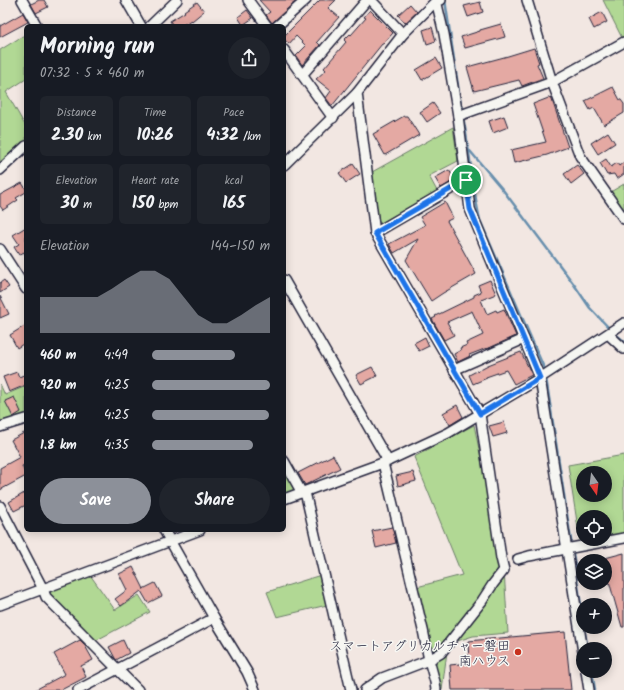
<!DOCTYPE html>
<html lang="en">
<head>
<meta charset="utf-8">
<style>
	:root { --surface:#171b24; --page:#20242c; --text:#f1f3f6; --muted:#9ea1a6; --accent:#8c9099 }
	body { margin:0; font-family:Kalam,"Klee One",sans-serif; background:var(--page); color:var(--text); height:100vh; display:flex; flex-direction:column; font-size:15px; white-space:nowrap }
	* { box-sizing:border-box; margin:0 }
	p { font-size:13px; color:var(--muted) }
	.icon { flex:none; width:22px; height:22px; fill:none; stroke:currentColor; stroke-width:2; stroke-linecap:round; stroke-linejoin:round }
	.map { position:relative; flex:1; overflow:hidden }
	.panel { position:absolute; left:24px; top:24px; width:262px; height:508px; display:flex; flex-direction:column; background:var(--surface); border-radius:6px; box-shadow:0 2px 10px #0003 }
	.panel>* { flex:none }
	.needle { width:26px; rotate:166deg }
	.tools { position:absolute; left:576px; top:466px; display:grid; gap:8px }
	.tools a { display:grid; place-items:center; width:36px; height:36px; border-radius:50%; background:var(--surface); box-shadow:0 2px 10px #0003; font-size:20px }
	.pin { position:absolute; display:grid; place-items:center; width:34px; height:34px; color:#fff; margin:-17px; border:2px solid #fff; border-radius:50%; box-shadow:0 1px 4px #0007 }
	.round { display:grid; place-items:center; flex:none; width:42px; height:42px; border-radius:21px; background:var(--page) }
	.summary { display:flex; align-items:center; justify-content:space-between; height:68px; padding:0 16px }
	h1 { font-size:22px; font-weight:700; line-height:30px }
	.stats { display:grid; grid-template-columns:repeat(3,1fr); gap:6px; height:68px; padding:4px 16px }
	.stats div { display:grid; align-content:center; border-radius:6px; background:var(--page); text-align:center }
	.stats b { font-size:17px; font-weight:700 }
	.stats small { font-size:11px; font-weight:400 }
	.stats p { font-size:11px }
	.chart { height:112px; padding:8px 16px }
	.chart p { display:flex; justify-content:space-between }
	.chart svg { width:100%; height:72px; margin-top:4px; fill:var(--accent); opacity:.7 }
	.action { display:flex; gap:8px; margin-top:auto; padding:8px 16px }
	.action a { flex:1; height:46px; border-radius:24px; background:var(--accent); color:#fff; font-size:16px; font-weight:700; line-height:46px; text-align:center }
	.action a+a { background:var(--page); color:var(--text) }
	ul { padding:0 16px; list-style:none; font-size:13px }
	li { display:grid; grid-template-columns:64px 48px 1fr; align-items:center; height:30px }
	li i { height:10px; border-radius:5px; background:var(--accent) }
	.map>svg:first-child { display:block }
	.green { fill:#b1d894; stroke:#6a7d68; fill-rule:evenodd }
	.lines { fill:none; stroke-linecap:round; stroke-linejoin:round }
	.stream { stroke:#688fad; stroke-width:2.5 }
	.building { fill:#e4a9a3; stroke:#22223b }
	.minor-casing { stroke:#22223b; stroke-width:12 }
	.minor { stroke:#f6f6f2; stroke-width:9 }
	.route-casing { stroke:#fff; stroke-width:8 }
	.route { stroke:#1a73e8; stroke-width:5 }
	.poi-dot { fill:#c8321e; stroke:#f6f6f2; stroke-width:1.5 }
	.labels { text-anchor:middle; stroke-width:3; stroke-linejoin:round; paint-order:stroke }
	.poi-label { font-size:13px; fill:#22223b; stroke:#f6f6f2; text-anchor:end }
</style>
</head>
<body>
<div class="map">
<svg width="624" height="690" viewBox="0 0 624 690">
	<rect width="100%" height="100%" fill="#f2e7e2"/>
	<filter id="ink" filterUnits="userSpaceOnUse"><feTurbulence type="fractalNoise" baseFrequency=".025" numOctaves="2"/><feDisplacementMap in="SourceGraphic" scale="8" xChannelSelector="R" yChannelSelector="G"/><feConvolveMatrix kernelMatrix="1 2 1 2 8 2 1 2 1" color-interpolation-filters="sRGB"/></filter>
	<g filter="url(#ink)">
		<g class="green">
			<polygon points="603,0 624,0 624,36 622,38"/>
			<polygon points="26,34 26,79 6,92 26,127 26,146 0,170 0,50"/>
			<polygon points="453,127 458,161 429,176 437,191 379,224 372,172"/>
			<polygon points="624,184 624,219 607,194"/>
			<polygon points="0,384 5,395 26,386 26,419 0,427"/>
			<polygon points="474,425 504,570 508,633 473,636 448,644 442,690 435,690 429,660 435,654 413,588 462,575 414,457"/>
			<path d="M624,455V538L581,547L568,465ZM583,473H605V495H583ZM583,517H605V539H583Z"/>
			<polygon points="284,461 302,493 284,499"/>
			<polygon points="88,572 115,610 139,595 150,612 91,643 44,590"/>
			<polygon points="324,574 327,605 277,617 267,592"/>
		</g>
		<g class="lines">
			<g class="stream">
				<polyline points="445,0 462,112"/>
				<path d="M463,117C470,151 472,186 480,220L544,368L545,373"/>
				<polyline points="470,151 503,190 573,283 590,308 610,329"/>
				<polyline points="613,332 624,341"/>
				<polyline points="546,378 583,618"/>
				<polyline points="584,627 588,649"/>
				<polyline points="592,671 595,690"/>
			</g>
		</g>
		<g class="building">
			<polygon points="39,0 44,0 48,7 36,13 31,4"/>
			<polygon points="259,0 297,0 272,23 266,15 270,12"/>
			<polygon points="320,0 336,0 328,8 339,17 317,42 320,45 302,65 296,56 306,46 296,36 289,44 284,39 284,36"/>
			<polygon points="197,2 204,11 192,21 191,20 181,26 173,26 170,21 185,12 184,11"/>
			<polygon points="480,2 483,12 468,17 464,6"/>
			<polygon points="410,4 417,12 405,23 398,15"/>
			<polygon points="247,10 253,18 243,25 238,17"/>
			<polygon points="370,10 393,33 383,44 382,44 332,106 326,98 331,91 316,79 326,70 324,68 346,42 344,40 350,34 351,35 366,18 364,17"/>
			<polygon points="602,12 607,22 594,29 589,19"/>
			<polygon points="23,13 28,22 0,37 0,26"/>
			<polygon points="501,24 505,37 465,48 461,37 480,31 480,30"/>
			<polygon points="432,27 436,41 427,44 423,30"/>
			<polygon points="534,48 539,63 537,64 543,78 522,86 519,80 474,91 467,67 508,56"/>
			<polygon points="436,58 442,68 422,80 416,70"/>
			<polygon points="613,87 620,100 621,100 624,104 624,113 604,125 594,108 590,110 585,101"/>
			<polygon points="551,97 568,147 547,155 514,163 511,150 546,142 533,104"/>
			<polygon points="433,103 440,113 427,122 420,112"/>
			<polygon points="404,116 407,116 419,135 385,155 373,134"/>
			<polygon points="504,116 508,127 493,133 489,121"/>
			<polygon points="608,132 615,143 598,154 591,143"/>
			<polygon points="606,159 611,167 617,163 619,166 624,162 624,174 617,179 614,174 607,175 600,163"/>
			<polygon points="353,164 360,174 346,183 339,173"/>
			<polygon points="577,165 584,174 571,184 564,174"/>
			<polygon points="449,170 455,180 441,188 435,178"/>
			<polygon points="22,183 26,189 26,192 16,198 18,200 3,210 0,206 0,195"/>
			<polygon points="445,202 453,218 447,221 476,274 443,293 431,301 406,260 418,239 394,253 389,244 425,225 420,217"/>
			<polygon points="26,227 26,256 24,252 19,255 14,247 19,244 13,235"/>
			<polygon points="4,280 9,287 0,293 0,283"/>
			<polygon points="490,280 496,294 481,300 487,314 496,310 497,312 504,309 516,336 487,349 487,348 469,355 470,356 458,362 454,354 461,350 460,348 467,345 466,343 483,335 472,311 447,322 454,335 444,340 432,319 436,317 435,316 474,297 474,295 481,292 478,285"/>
			<polygon points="0,296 9,314 0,318"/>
			<polygon points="26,325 26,342 17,348 10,335"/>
			<polygon points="425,337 429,346 419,351 414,343"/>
			<polygon points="521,352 532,375 514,384 506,370 486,377 487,378 473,384 469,375 488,365"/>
			<polygon points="372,367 377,376 361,384 356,375"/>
			<polygon points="17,372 19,377 26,374 26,385 9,392 3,377"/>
			<polygon points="14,397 21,412 13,417 5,401"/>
			<polygon points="457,405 463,417 450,425 443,413"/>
			<polygon points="504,422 507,433 493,437 489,426"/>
			<polygon points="26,432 26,467 25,465 22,466 26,476 0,490 0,468 20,457 11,440"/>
			<polygon points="333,455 340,468 305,485 298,473"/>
			<polygon points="413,472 416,481 398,486 396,476"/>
			<polygon points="26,492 26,505 14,511 9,502"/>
			<polygon points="392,527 396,543 376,548 372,531"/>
			<polygon points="624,553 624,627 622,627 605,567 605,558"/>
			<polygon points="133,567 144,589 143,589 155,583 162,596 148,603 141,591 121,606 115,599 127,590 119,574"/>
			<polygon points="565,632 571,690 452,690 450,665 469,663 468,641"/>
			<polygon points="80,640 84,644 93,660 81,666 86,677 61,690 35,690 65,674 54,654"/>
			<polygon points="123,640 129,653 116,660 109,647"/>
		</g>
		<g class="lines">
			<defs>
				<g id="minor">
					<polyline points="22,0 37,26"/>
					<polyline points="126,0 141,26"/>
					<polyline points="248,0 267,26"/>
					<polyline points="371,0 403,34"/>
					<polyline points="436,0 444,34 458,116 470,209 540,378 583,652"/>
					<polyline points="527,0 552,82 580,156 624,219"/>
					<polyline points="150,26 177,0"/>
					<polyline points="277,26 306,0"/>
					<polyline points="284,50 333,118"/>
					<polyline points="302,75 367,0"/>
					<polyline points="357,93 375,233 480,414 501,558 504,570 493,584 482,601 441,653 429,660 382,678 365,690"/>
					<polyline points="458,116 552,82 624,42"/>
					<polyline points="284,165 357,93 403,34 436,1 441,0"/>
					<polyline points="0,170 26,146"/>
					<polyline points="375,233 466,180"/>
					<polyline points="0,249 26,289"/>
					<polyline points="284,280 388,461"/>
					<polyline points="608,334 624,349"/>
					<polyline points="454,370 524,339"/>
					<polyline points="0,427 26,419"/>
					<polyline points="284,461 302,493"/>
					<polyline points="383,463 423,630 429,660 435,682 436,690"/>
					<polyline points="305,492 351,690"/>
					<polyline points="284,499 388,461 448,433 540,378 624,323"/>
					<polyline points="0,506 43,589 46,597 138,690"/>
					<polyline points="164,530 214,618 247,672 255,690"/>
					<polyline points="518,559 529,556 624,538"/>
					<polyline points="0,605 200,530"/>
					<polyline points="586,671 589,690"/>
					<polyline points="78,690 214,618"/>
				</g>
			</defs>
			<use href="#minor" class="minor-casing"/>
			<use href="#minor" class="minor"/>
		</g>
	</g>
	<g class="lines" filter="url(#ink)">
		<defs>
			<polygon id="route" points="466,180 470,209 540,378 480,414 375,233"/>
		</defs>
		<use href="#route" class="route-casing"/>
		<use href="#route" class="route"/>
	</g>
	<circle class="poi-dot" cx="518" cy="652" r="4"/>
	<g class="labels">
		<g class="poi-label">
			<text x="510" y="650">スマートアグリカルチャー磐田<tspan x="510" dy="15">南ハウス</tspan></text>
		</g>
	</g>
</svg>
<div class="tools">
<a><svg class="needle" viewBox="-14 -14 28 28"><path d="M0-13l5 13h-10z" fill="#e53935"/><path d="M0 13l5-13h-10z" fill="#9ea1a6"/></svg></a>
<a><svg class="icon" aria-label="locate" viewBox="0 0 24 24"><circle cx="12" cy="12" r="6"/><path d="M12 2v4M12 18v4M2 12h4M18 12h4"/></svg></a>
<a><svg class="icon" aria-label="layers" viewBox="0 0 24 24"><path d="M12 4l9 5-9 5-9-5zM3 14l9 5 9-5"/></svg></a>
<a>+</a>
<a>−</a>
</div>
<div class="pin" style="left:466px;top:180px;background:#1e9e55"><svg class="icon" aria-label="arrive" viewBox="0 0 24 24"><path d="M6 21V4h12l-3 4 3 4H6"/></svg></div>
<section class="panel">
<div class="summary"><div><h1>Morning run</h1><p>07:32 · 5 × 460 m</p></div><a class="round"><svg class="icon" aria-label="share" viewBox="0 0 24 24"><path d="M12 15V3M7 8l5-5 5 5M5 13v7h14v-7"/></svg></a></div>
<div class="stats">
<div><p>Distance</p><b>2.30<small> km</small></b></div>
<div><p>Time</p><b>10:26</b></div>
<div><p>Pace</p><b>4:32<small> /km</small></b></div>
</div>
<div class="stats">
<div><p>Elevation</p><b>30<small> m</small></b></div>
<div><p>Heart rate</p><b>150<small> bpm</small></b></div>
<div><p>kcal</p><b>165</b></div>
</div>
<div class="chart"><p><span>Elevation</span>144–150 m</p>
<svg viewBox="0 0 160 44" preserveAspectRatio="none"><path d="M0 44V22L10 22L20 22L30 22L40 22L50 17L60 11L70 6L80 6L90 11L100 22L110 33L120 38L130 38L140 33L150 27L160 22V44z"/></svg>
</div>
<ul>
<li><b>460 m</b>4:49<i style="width:70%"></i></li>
<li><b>920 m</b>4:25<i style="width:100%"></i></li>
<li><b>1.4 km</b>4:25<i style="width:99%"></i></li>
<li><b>1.8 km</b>4:35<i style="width:86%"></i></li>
</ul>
<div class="action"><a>Save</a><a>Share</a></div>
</section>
</div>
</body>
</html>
